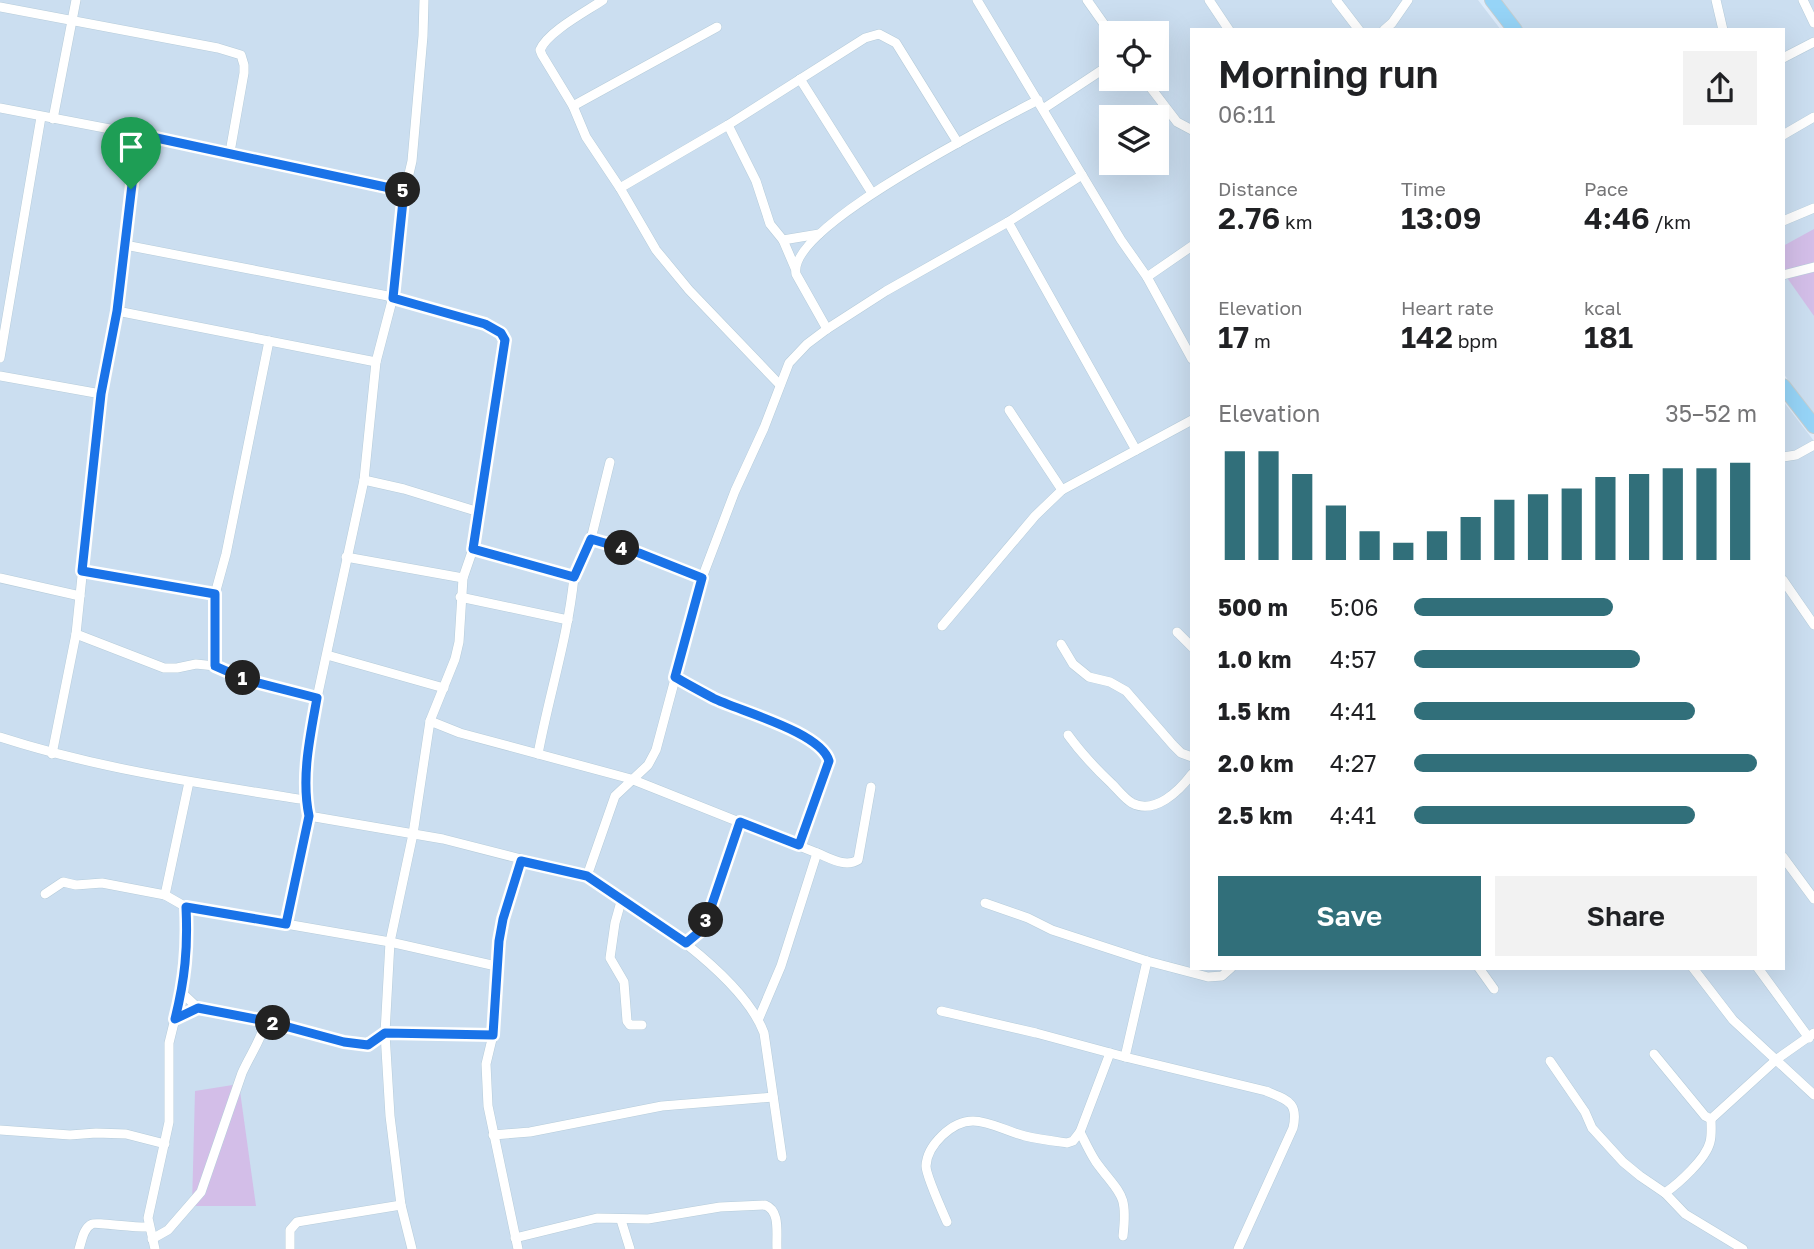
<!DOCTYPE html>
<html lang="en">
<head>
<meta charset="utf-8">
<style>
	:root { --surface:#fff; --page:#f2f2f2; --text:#202124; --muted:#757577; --accent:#316f7a }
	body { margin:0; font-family:"Golos Text",sans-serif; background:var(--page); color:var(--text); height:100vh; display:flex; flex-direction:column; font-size:26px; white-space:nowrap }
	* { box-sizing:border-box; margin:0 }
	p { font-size:23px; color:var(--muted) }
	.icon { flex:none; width:38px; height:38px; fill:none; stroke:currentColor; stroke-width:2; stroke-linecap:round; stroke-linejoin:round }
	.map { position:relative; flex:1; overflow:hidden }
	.sheet { position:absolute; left:1190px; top:28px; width:595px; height:942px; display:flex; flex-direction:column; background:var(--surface); border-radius:0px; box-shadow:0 7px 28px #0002 }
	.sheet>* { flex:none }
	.tools { position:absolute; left:1099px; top:21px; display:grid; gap:14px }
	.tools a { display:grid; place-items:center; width:70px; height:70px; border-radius:0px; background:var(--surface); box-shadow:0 7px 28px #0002; font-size:35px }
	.pin { position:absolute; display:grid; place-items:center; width:60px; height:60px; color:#fff; margin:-72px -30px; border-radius:50% 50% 50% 0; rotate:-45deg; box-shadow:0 0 7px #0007 }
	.pin .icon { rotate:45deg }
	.km { position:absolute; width:35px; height:35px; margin:-18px; border-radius:50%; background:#222; color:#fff; font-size:19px; line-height:35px; text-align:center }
	.round { display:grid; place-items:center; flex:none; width:74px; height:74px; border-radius:0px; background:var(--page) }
	.overview { display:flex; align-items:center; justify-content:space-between; height:119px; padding:0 28px }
	h1 { font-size:38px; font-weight:600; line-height:52px }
	.metrics { display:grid; grid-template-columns:repeat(3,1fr); gap:10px; height:119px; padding:7px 28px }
	.metrics div { display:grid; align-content:center }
	.metrics b { font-size:30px; font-weight:600 }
	.metrics small { font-size:19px; font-weight:400 }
	.metrics p { font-size:19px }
	.chart { height:196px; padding:14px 28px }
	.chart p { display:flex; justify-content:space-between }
	.chart svg { width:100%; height:126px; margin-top:7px; stroke:var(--accent); stroke-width:6 }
	.button { display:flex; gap:14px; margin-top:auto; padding:14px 28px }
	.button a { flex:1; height:80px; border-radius:0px; background:var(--accent); color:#fff; font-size:28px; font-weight:600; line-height:80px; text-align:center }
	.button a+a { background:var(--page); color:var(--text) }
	ul { padding:0 28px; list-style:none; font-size:23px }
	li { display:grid; grid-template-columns:112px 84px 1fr; align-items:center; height:52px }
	li i { height:18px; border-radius:9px; background:var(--accent) }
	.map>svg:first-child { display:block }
	.residential { fill:#cbdef0; fill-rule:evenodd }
	.green { fill:#d3bee8 }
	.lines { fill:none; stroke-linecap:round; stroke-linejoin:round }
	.minor-casing { stroke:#b6ccda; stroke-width:10 }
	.trunk-casing { stroke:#c4ced1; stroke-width:16 }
	.minor { stroke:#fff; stroke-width:9 }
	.trunk { stroke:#96d4f7; stroke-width:14 }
	.route-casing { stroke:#fff; stroke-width:14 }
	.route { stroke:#1a73e8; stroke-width:9 }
</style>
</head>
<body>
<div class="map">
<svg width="1814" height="1249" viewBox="0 0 1814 1249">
	<rect width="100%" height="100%" fill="#deecfb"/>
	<g class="residential">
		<path d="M0,0H1478L1501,30H1192V968H1783V401L1814,441V1249H0ZM1111,33H1157V79H1111ZM1111,117H1157V163H1111Z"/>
		<polygon points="1500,0 1814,0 1814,415 1783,373 1783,30 1523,30"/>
	</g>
	<g class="green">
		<polygon points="1814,229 1814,316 1783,272 1783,246"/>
		<polygon points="239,1084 256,1206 192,1206 195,1091"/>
	</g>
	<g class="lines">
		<defs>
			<g id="minor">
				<path d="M603,0C587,11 547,32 540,50L542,55L573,106L586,137L620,188L656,250L689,290L780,385"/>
				<polyline points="977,0 1121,240 1147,277 1192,246"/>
				<polyline points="1087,0 1111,34"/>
				<polyline points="1209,0 1229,30"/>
				<polyline points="1336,0 1359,30"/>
				<polyline points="1716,0 1723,30"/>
				<polyline points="1803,0 1814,23"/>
				<polyline points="0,7 218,48 241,55 244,65 244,73 230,152"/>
				<polyline points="1384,30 1392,23 1408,0"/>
				<polyline points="1783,58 1814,42"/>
				<polyline points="800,79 872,193"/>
				<polyline points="1144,79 1177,122 1192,130"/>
				<polyline points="573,106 717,27"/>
				<polyline points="0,108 230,152 405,191"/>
				<polyline points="1043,109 1111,64"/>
				<polyline points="53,119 76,0"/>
				<polyline points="728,125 756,181 770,224 783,240 795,268"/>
				<polyline points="1783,135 1814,117"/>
				<polyline points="620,188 728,125 865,38 879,34 896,43 958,143"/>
				<polyline points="1783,221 1814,208"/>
				<polyline points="1008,222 1136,450"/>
				<polyline points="783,240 819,234"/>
				<polyline points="125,245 393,297 485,325 501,333 505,340 479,512"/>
				<polyline points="1783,275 1814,267"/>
				<polyline points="1147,277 1192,359"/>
				<polyline points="117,311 376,362"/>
				<path d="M827,329L796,274C787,226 997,122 1038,100"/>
				<polyline points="0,358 41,117"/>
				<polyline points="0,376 101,394"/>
				<polyline points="1009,410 1062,490"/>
				<polyline points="1783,457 1796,455 1814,445"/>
				<polyline points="364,480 404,489 479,512 473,549 463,578 459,642 455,659 430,721"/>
				<polyline points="591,539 639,553 702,578"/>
				<polyline points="473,549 574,577 591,539 610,462"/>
				<polyline points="346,557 463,578"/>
				<polyline points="82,571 215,594"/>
				<polyline points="0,578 80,596"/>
				<polyline points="1783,580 1814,625"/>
				<polyline points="460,597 568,620"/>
				<polyline points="942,626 1035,516 1062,490 1192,420"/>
				<polyline points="1177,632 1192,647"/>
				<polyline points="76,634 164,668 177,668 196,664 215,666 247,680 317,698"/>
				<polyline points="1061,644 1073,664 1089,677 1110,682 1126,691 1173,745 1181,753 1192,757"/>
				<polyline points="327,655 444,688"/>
				<polyline points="215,666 215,594 226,554 269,341"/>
				<path d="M675,677C687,684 700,692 713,698C739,711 821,732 829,761L799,845"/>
				<path d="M1068,735C1081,753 1096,769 1112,784C1118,790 1125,799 1132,803C1155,815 1179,791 1192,774"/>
				<path d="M0,737C99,769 203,784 306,800"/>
				<polyline points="52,754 76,634 101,394 117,311 138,133"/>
				<path d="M538,754C549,695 568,637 574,577"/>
				<polyline points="309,816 306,800 306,763 317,698 364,480 376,362 393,297 405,191 412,161 423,36 424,0"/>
				<path d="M817,853C830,858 845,868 858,860L871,787"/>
				<polyline points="1783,857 1814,899"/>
				<path d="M587,876C640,909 742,974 764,1033L782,1157"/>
				<polyline points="45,894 63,882 76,885 102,883 165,895"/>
				<polyline points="622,898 615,923 610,958 624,982 627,1021 630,1025 642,1025"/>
				<polyline points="985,903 1028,918 1052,930 1147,961 1208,977 1222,976 1231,968"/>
				<polyline points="186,907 165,895 189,782"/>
				<polyline points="686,943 704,928 740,822"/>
				<path d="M1147,961L1125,1057L1266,1091C1287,1100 1299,1102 1293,1128L1238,1249"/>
				<polyline points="496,966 503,919 521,861"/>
				<polyline points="1479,968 1494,989"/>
				<polyline points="1693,968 1733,1020 1814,1095"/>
				<polyline points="1758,968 1809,1038"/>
				<polyline points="181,992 198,1008 266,1021 344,1042 368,1045 385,1033 493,1035 496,966 390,942 286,924 309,816 443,839 587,876 615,796 648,765 656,750 702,578 735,491 764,428 789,363 807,344 827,329 886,291 1008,222 1082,175"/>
				<polyline points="941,1011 1036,1033 1125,1057"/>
				<polyline points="175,1019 198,1008"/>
				<polyline points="493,1035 486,1064 488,1106 518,1249"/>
				<polyline points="1654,1054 1705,1116 1711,1119 1777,1059 1814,1033"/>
				<polyline points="1550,1061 1585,1112 1592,1128 1623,1162 1640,1176 1665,1193"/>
				<path d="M1711,1119C1711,1126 1712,1135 1710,1142C1706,1159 1679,1183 1665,1193L1685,1214L1743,1249"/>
				<polyline points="0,1130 70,1135 96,1133 126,1134 165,1144"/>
				<path d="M1080,1132C1085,1142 1090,1153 1096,1162C1120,1195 1128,1192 1123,1236"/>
				<polyline points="493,1135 530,1132 662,1106 773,1097"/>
				<polyline points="401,1205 412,1249"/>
				<polyline points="621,1220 630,1249"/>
				<path d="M947,1222C943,1213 926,1174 926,1166C927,1145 952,1121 973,1121C990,1121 1008,1132 1025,1136C1038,1139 1053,1141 1067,1143L1073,1141L1080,1132L1110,1053"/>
				<path d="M515,1238L597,1218L648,1219L720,1207L765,1205C781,1211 776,1234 777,1249"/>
				<path d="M152,1239L168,1230L201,1192L242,1073C250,1055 261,1040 266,1021"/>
				<path d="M79,1249C82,1241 83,1228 92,1224C95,1222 137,1228 149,1227"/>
				<polyline points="155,1249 148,1218 169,1122 169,1043 185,978 188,943 186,907 286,924"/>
				<polyline points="290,1249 290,1230 297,1222 401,1205 390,1116 385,1033 390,942 413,834 430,721 460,733 631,779 817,853 781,966 759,1018"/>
			</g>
			<g id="trunk">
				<polyline points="1492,0 1515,30"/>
				<polyline points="1783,386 1814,426"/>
			</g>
		</defs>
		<use href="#minor" class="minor-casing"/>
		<use href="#trunk" class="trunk-casing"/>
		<use href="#minor" class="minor"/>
		<use href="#trunk" class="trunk"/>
	</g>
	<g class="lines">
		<defs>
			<path id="route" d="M138,134L404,191L393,298L485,324L501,333L505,340L473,549L574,577L591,539L639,553L702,578L675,677C687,684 700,691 713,698C739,711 821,732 829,761L799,845L740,822L704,928L686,943L587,876L521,861L503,919L499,941L493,1035L385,1033L368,1045L344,1042L266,1021L198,1008L175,1019C185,979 188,948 186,907L286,924L309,816C301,777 310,737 317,698L247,680L215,666V594L82,571L101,394L117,311Z"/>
		</defs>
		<use href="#route" class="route-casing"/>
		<use href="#route" class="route"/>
	</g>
</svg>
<div class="tools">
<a><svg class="icon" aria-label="locate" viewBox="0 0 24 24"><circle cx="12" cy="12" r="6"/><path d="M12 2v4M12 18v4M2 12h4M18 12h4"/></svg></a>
<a><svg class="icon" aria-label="layers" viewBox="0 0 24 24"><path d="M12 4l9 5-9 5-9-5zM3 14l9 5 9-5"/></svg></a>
</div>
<div class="pin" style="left:131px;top:189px;background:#1e9e55"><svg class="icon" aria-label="arrive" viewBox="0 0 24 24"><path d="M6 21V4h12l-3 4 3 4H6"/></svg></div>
<b class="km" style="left:243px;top:678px">1</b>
<b class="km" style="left:273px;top:1023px">2</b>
<b class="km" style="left:706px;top:920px">3</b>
<b class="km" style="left:622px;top:548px">4</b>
<b class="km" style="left:403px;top:190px">5</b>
<section class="sheet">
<div class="overview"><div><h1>Morning run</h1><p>06:11</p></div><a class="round"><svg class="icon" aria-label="share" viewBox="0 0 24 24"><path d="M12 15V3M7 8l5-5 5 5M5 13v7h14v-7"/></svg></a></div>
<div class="metrics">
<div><p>Distance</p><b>2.76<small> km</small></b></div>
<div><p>Time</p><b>13:09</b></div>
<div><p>Pace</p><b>4:46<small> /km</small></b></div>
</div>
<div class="metrics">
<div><p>Elevation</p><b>17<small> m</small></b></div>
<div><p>Heart rate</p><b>142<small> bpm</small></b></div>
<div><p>kcal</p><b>181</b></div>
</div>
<div class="chart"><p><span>Elevation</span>35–52 m</p>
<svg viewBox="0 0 160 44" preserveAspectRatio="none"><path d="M5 44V6M15 44V6M25 44V14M35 44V25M45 44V34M55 44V38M65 44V34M75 44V29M85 44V23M95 44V21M105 44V19M115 44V15M125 44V14M135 44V12M145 44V12M155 44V10"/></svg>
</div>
<ul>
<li><b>500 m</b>5:06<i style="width:58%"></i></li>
<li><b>1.0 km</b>4:57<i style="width:66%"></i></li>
<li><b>1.5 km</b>4:41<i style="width:82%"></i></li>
<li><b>2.0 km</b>4:27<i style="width:100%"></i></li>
<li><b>2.5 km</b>4:41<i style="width:82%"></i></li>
</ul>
<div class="button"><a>Save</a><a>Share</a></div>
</section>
</div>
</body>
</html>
